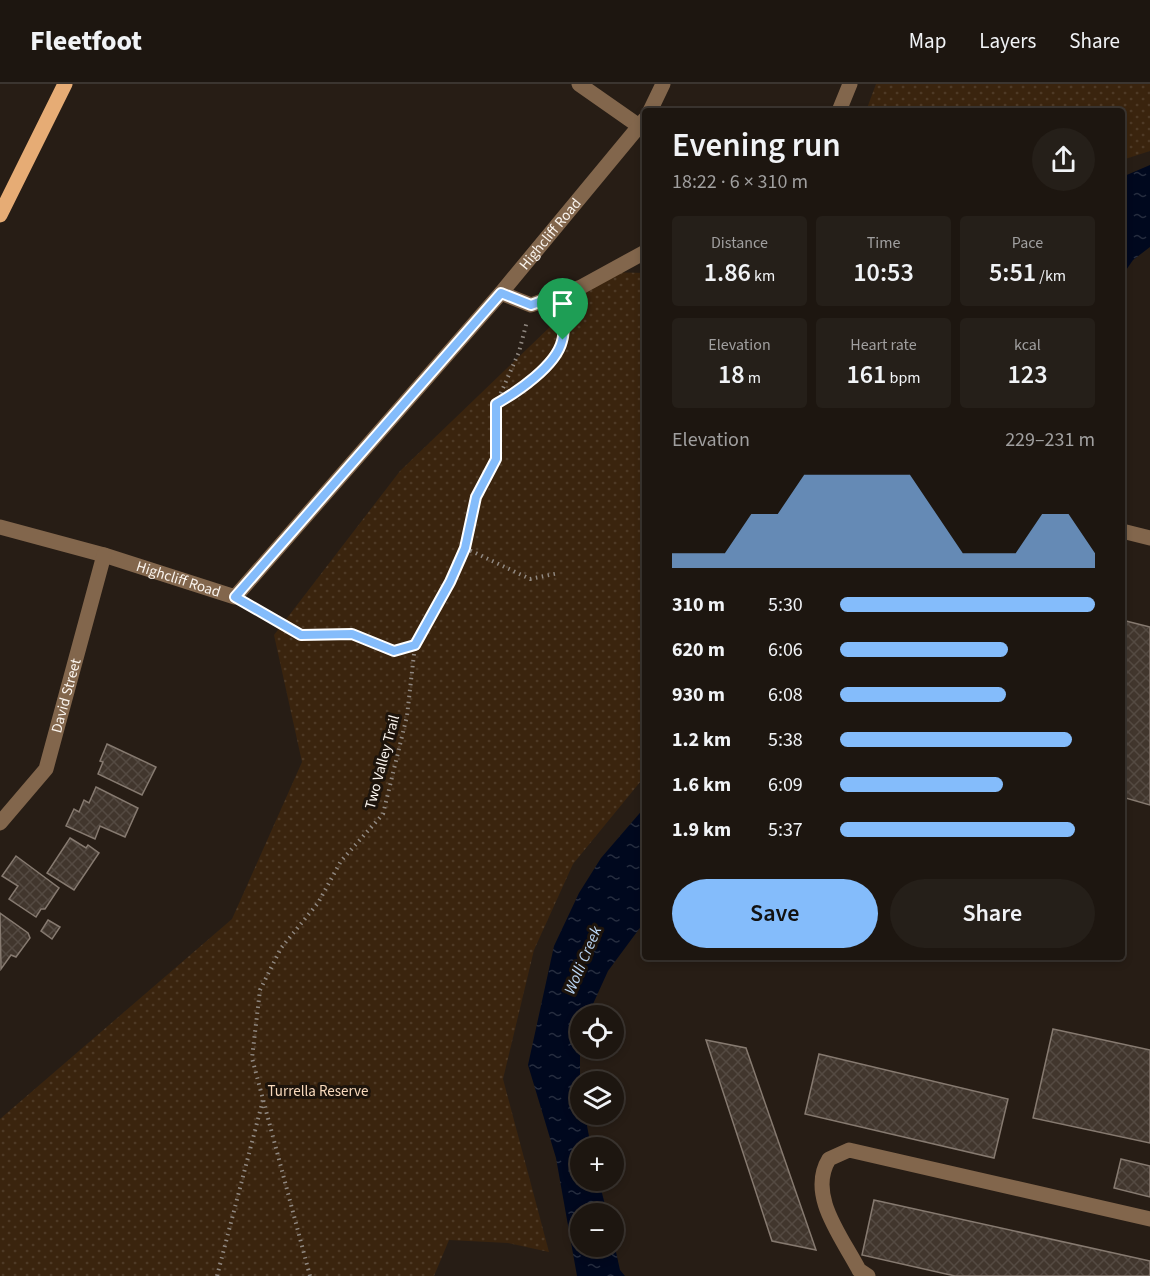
<!DOCTYPE html>
<html lang="en">
<head>
<meta charset="utf-8">
<style>
	:root { --surface:#1d1610; --page:#251f19; --text:#f1f3f6; --muted:#a09f9f; --line:#3b3530; --accent:#84bcfb }
	body { margin:0; font-family:"Source Sans 3",sans-serif; background:var(--page); color:var(--text); height:100vh; display:flex; flex-direction:column; font-size:22px; white-space:nowrap }
	* { box-sizing:border-box; margin:0 }
	p { font-size:20px; color:var(--muted) }
	.icon { flex:none; width:33px; height:33px; fill:none; stroke:currentColor; stroke-width:2; stroke-linecap:round; stroke-linejoin:round }
	.map { position:relative; flex:1; overflow:hidden }
	.details { position:absolute; left:642px; top:24px; width:483px; height:852px; display:flex; flex-direction:column; background:var(--surface); border-radius:6px; box-shadow:0 3px 9px #0003,0 0 0 2px var(--line) }
	.details>* { flex:none }
	.controls { position:absolute; left:570px; top:921px; display:grid; gap:12px }
	.controls a { display:grid; place-items:center; width:54px; height:54px; border-radius:50%; background:var(--surface); box-shadow:0 3px 9px #0003,0 0 0 2px var(--line); font-size:30px }
	.pin { position:absolute; display:grid; place-items:center; width:51px; height:51px; color:#fff; margin:-62px -26px; border-radius:50% 50% 50% 0; rotate:-45deg; box-shadow:0 0 6px #0007 }
	.pin .icon { rotate:45deg }
	.round { display:grid; place-items:center; flex:none; width:63px; height:63px; border-radius:32px; background:var(--page) }
	.headline { display:flex; align-items:center; justify-content:space-between; height:102px; padding:0 30px }
	h1 { font-size:33px; font-weight:600; line-height:45px }
	.figures { display:grid; grid-template-columns:repeat(3,1fr); gap:9px; height:102px; padding:6px 30px }
	.figures div { display:grid; align-content:center; border-radius:6px; background:var(--page); text-align:center }
	.figures b { font-size:26px; font-weight:600 }
	.figures small { font-size:16px; font-weight:400 }
	.figures p { font-size:16px }
	.chart { height:168px; padding:12px 30px }
	.chart p { display:flex; justify-content:space-between }
	.chart svg { width:100%; height:108px; margin-top:6px; fill:var(--accent); opacity:.7 }
	.action { display:flex; gap:12px; margin-top:auto; padding:12px 30px }
	.action a { flex:1; height:69px; border-radius:36px; background:var(--accent); color:#111; font-size:24px; font-weight:600; line-height:69px; text-align:center }
	.action a+a { background:var(--page); color:var(--text) }
	ul { padding:0 30px; list-style:none; font-size:20px }
	li { display:grid; grid-template-columns:96px 72px 1fr; align-items:center; height:45px }
	li i { height:15px; border-radius:8px; background:var(--accent) }
	header { display:flex; align-items:center; gap:36px; box-sizing:border-box; height:84px; padding:0 30px; background:var(--surface); border-bottom:2px solid var(--line) }
	header strong { font-size:28px }
	nav { display:flex; gap:33px; margin-inline-start:auto; font-size:21px }
	.map>svg:first-child { display:block }
	.park { fill:url(#park-dots) }
	.water { fill:url(#water-ripples) }
	.building { fill:url(#building-cross-hatch); stroke:#867a70; stroke-width:1.5 }
	.lines { fill:none; stroke-linecap:round; stroke-linejoin:round }
	.path { stroke:#908881; stroke-width:4; stroke-dasharray:1.5 4.5; stroke-linecap:butt }
	.minor { stroke:#82664c; stroke-width:15 }
	.major { stroke:#e6ac75; stroke-width:15 }
	.route-casing { stroke:#fff; stroke-width:12 }
	.route { stroke:#84bcfb; stroke-width:8 }
	.labels { text-anchor:middle; stroke-width:6; stroke-linejoin:round; paint-order:stroke }
	.street-label { font-size:15px; fill:#faf4ee; stroke:#1d140c }
	.park-label { font-size:15px; fill:#f9dabd; stroke:#1d140c }
	.water-label { font-size:16px; font-style:italic; fill:#bbd6f5; stroke:#1d140c }
</style>
</head>
<body>
<header>
<strong>Fleetfoot</strong>
<nav><a>Map</a><a>Layers</a><a>Share</a></nav>
</header>
<div class="map">
<svg width="1150" height="1192" viewBox="0 0 1150 1192">
	<defs>
		<pattern id="park-dots" width="8" height="8" patternUnits="userSpaceOnUse" patternTransform="scale(1.5)"><rect width="8" height="8" fill="#3a240e"/><path d="M2 2h.1M6 6h.1" fill="none" stroke="#4e3a26" stroke-width="1.8" stroke-linecap="round"/></pattern>
		<pattern id="water-ripples" width="26" height="14" patternUnits="userSpaceOnUse" patternTransform="scale(1.5)"><rect width="26" height="14" fill="#00081e"/><path d="M2 4q2-2 4 0t4 0M15 11q2-2 4 0t4 0" fill="none" stroke="#262d3f"/></pattern>
		<pattern id="building-cross-hatch" width="8" height="8" patternUnits="userSpaceOnUse" patternTransform="scale(1.5)"><rect width="8" height="8" fill="#41362d"/><path d="M0 0l8 8M0 8l8-8" fill="none" stroke="#544a42"/></pattern>
	</defs>
	<rect width="100%" height="100%" fill="#271d15"/>
	<g class="park">
		<polygon points="876,0 1150,0 1150,67 1122,76 1122,27 866,27"/>
		<polygon points="607,188 645,189 645,692 573,780 534,866 503,995 549,1168 508,1159 449,1156 434,1192 0,1192 0,1035 232,835 302,678 274,551 400,387"/>
	</g>
	<g class="water">
		<polygon points="1150,81 1150,163 1133,176 1122,192 1122,93"/>
		<polygon points="645,723 645,837 608,887 588,931 580,932 580,1030 585,1031 591,1063 580,1064 580,1096 599,1097 607,1129 580,1130 580,1162 614,1162 614,1159 620,1186 625,1192 577,1192 556,1074 528,981 554,862 579,809 601,774"/>
	</g>
	<g class="building">
		<polygon points="1122,536 1150,543 1150,721 1122,713"/>
		<polygon points="107,660 156,683 142,711 98,690 103,678 100,677"/>
		<polygon points="96,703 138,724 125,753 100,742 95,755 66,742 74,725 79,728 84,716 89,719"/>
		<polygon points="70,754 86,764 88,761 99,769 74,806 47,789"/>
		<polygon points="16,772 59,804 45,825 41,825 36,833 9,815 18,802 2,792"/>
		<polygon points="0,829 28,849 30,854 16,873 11,871 1,885"/>
		<polygon points="48,836 60,843 52,855 41,847"/>
		<polygon points="1053,945 1150,966 1150,1059 1033,1034"/>
		<polygon points="706,956 746,964 816,1166 772,1157"/>
		<polygon points="819,970 1008,1015 994,1074 805,1030"/>
		<polygon points="1121,1075 1150,1082 1150,1113 1114,1104"/>
		<polygon points="874,1116 1150,1177 1150,1192 955,1192 862,1171"/>
	</g>
	<g class="lines">
		<g class="path">
			<path d="M496,319C516,308 557,280 563,256C565,248 562,237 562,228"/>
			<polyline points="465,464 530,495 559,489"/>
			<polyline points="252,523 301,551 352,550 394,567 415,561"/>
			<polyline points="217,1192 263,1016"/>
			<polyline points="310,1192 252,974 260,906 281,864 318,819 341,777 383,730 407,632 415,561 450,498 465,464 476,413 497,375 496,320 519,268 527,237"/>
		</g>
		<g class="minor">
			<polyline points="579,0 639,42"/>
			<polyline points="650,27 663,0"/>
			<polyline points="839,27 850,0"/>
			<polyline points="501,209 531,221 581,203 645,168"/>
			<path id="s1" d="M0,443L104,471L235,513L501,209L645,35"/>
			<polyline points="1122,447 1150,454"/>
			<path id="s2" d="M0,739L46,685L104,471"/>
			<path d="M868,1192L859,1186C842,1153 807,1111 829,1075L849,1066L1150,1135"/>
		</g>
		<polyline class="major" points="0,131 65,0"/>
	</g>
	<g class="lines">
		<defs>
			<path id="route" d="M501,209L531,221L561,210C562,224 566,244 562,257C556,282 517,308 496,320V375L476,413L465,464L450,498L415,561L394,567L352,550L301,551L235,513Z"/>
		</defs>
		<use href="#route" class="route-casing"/>
		<use href="#route" class="route"/>
	</g>
	<g class="labels">
		<g class="street-label">
			<text dy="5" stroke="none"><textPath href="#s1" startOffset="726">Highcliff Road</textPath></text>
			<text dy="5" stroke="none"><textPath href="#s1" startOffset="186">Highcliff Road</textPath></text>
			<text dy="5" stroke="none"><textPath href="#s2" startOffset="147">David Street</textPath></text>
			<text transform="translate(382 678) rotate(-75)" y="5">Two Valley Trail</text>
		</g>
		<g class="park-label">
			<text x="318" y="1012">Turrella Reserve</text>
		</g>
		<g class="water-label">
			<text transform="translate(582 876) rotate(-67)" y="6">Wolli Creek</text>
		</g>
	</g>
</svg>
<div class="controls">
<a><svg class="icon" aria-label="locate" viewBox="0 0 24 24"><circle cx="12" cy="12" r="6"/><path d="M12 2v4M12 18v4M2 12h4M18 12h4"/></svg></a>
<a><svg class="icon" aria-label="layers" viewBox="0 0 24 24"><path d="M12 4l9 5-9 5-9-5zM3 14l9 5 9-5"/></svg></a>
<a>+</a>
<a>−</a>
</div>
<div class="pin" style="left:563px;top:256px;background:#1e9e55"><svg class="icon" aria-label="arrive" viewBox="0 0 24 24"><path d="M6 21V4h12l-3 4 3 4H6"/></svg></div>
<section class="details">
<div class="headline"><div><h1>Evening run</h1><p>18:22 · 6 × 310 m</p></div><a class="round"><svg class="icon" aria-label="share" viewBox="0 0 24 24"><path d="M12 15V3M7 8l5-5 5 5M5 13v7h14v-7"/></svg></a></div>
<div class="figures">
<div><p>Distance</p><b>1.86<small> km</small></b></div>
<div><p>Time</p><b>10:53</b></div>
<div><p>Pace</p><b>5:51<small> /km</small></b></div>
</div>
<div class="figures">
<div><p>Elevation</p><b>18<small> m</small></b></div>
<div><p>Heart rate</p><b>161<small> bpm</small></b></div>
<div><p>kcal</p><b>123</b></div>
</div>
<div class="chart"><p><span>Elevation</span>229–231 m</p>
<svg viewBox="0 0 160 44" preserveAspectRatio="none"><path d="M0 44V38L10 38L20 38L30 22L40 22L50 6L60 6L70 6L80 6L90 6L100 22L110 38L120 38L130 38L140 22L150 22L160 38V44z"/></svg>
</div>
<ul>
<li><b>310 m</b>5:30<i style="width:100%"></i></li>
<li><b>620 m</b>6:06<i style="width:66%"></i></li>
<li><b>930 m</b>6:08<i style="width:65%"></i></li>
<li><b>1.2 km</b>5:38<i style="width:91%"></i></li>
<li><b>1.6 km</b>6:09<i style="width:64%"></i></li>
<li><b>1.9 km</b>5:37<i style="width:92%"></i></li>
</ul>
<div class="action"><a>Save</a><a>Share</a></div>
</section>
</div>
</body>
</html>
